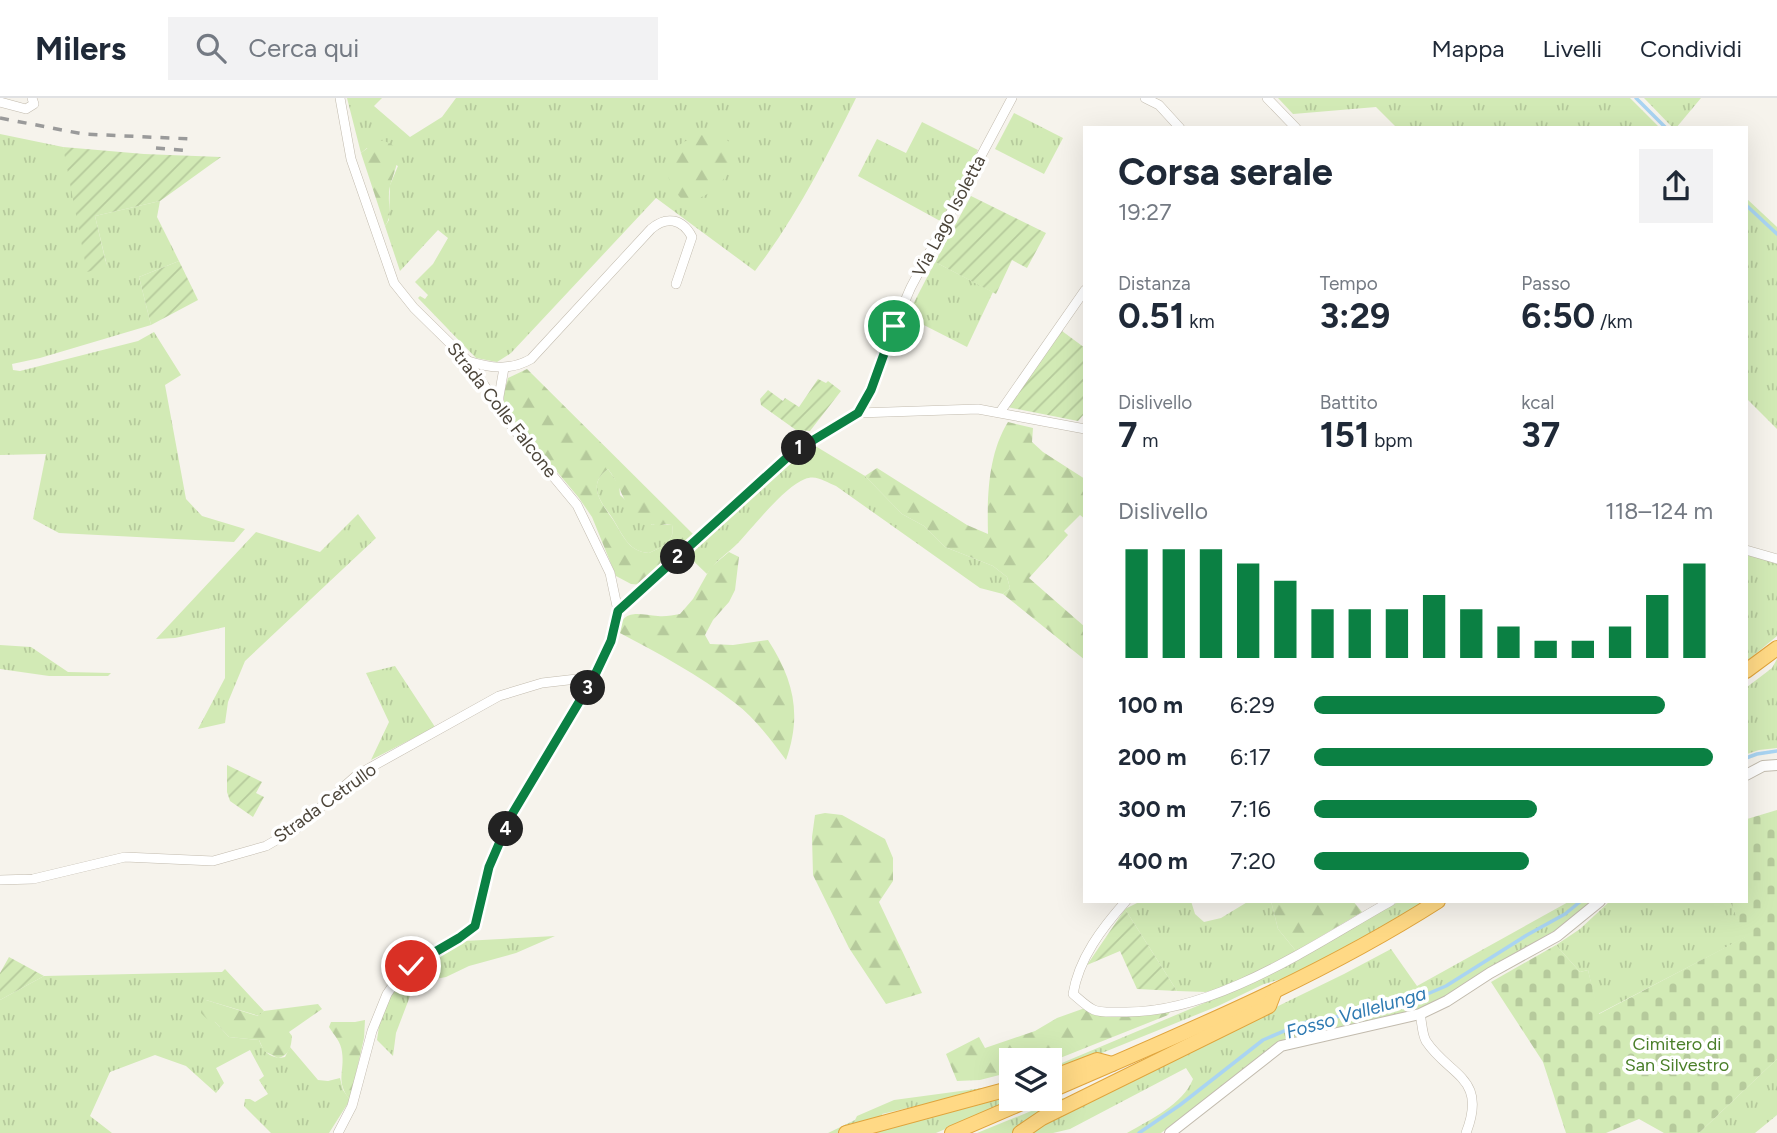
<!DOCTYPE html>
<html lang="it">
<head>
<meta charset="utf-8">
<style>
	:root { --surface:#fff; --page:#f2f2f3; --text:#1f2937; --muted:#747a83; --line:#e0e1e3; --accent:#0b8043 }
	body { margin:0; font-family:Figtree,sans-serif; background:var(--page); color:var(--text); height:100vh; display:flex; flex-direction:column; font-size:26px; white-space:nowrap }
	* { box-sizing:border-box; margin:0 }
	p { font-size:23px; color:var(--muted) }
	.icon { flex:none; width:38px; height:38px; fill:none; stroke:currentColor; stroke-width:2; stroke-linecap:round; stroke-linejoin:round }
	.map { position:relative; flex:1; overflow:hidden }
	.side { position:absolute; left:1083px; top:28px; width:665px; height:777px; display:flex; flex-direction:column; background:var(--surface); border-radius:0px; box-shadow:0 7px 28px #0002 }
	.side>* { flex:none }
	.controls { position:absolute; left:999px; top:950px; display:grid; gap:14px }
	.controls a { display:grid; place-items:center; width:63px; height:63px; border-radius:0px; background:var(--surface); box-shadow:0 7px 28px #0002; font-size:35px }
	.pin { position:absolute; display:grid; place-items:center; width:60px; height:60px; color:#fff; margin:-30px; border:4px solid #fff; border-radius:50%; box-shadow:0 2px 7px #0007 }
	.km { position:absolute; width:35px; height:35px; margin:-18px; border-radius:50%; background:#222; color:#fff; font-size:19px; line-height:35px; text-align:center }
	.round { display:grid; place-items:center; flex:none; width:74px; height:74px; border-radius:0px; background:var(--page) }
	.overview { display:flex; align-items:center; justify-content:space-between; height:119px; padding:0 35px }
	h1 { font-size:38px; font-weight:700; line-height:52px }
	.metrics { display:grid; grid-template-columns:repeat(3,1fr); gap:10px; height:119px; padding:7px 35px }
	.metrics div { display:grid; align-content:center }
	.metrics b { font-size:35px; font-weight:700 }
	.metrics small { font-size:19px; font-weight:400 }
	.metrics p { font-size:19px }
	.chart { height:196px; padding:14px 35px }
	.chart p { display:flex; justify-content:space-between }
	.chart svg { width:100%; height:126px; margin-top:7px; stroke:var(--accent); stroke-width:6 }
	ul { padding:0 35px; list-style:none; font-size:23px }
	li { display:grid; grid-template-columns:112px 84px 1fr; align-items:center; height:52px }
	li i { height:18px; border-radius:9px; background:var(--accent) }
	header { display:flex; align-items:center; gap:42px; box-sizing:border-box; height:98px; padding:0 35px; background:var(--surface); border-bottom:2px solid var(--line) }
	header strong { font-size:33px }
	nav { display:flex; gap:38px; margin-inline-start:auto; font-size:24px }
	.search { width:490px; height:63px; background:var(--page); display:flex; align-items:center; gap:18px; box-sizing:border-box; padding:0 24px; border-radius:0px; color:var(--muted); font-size:26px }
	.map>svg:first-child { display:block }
	.grass { fill:url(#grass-tufts) }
	.forest { fill:url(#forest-firs); fill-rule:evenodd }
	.cemetery { fill:url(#cemetery-stones) }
	.garden { fill:url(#garden-furrows) }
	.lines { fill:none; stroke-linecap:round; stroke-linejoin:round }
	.stream { stroke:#a9d4f2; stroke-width:3.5 }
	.minor-casing { stroke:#c2bbae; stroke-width:10 }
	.tertiary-casing { stroke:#c2bbae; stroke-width:12 }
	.trunk-casing { stroke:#e0a43c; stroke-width:16 }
	.minor { stroke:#fff; stroke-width:9 }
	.tertiary { stroke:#fff; stroke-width:10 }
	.trunk { stroke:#ffd985; stroke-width:14 }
	.rail { stroke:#9a9a9a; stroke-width:3.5; stroke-dasharray:9 9; stroke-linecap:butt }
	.route-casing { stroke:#fff; stroke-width:14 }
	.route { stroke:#0b8043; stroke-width:9 }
	.labels { text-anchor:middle; stroke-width:7; stroke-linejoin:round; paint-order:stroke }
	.street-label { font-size:18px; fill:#4b4439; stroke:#fff }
	.park-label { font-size:18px; fill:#4a7f2a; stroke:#fff }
	.water-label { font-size:19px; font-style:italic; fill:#2e7ab2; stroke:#fff }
</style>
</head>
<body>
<header>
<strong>Milers</strong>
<div class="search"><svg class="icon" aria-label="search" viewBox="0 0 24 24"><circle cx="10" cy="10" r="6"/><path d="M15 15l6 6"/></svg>Cerca qui</div>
<nav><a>Mappa</a><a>Livelli</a><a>Condividi</a></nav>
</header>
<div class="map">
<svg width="1777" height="1035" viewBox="0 0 1777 1035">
	<defs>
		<pattern id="grass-tufts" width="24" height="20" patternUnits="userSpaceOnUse" patternTransform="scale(1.75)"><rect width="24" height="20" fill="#d2eab5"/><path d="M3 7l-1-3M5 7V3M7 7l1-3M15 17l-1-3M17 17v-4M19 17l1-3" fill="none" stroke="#b6ca9c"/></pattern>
		<pattern id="forest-firs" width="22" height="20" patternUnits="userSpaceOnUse" patternTransform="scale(1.75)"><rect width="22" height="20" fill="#d2eab5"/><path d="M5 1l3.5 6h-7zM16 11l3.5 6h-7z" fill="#b6ca9c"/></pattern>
		<pattern id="cemetery-stones" width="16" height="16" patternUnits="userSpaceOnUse" patternTransform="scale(1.75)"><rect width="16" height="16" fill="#d2eab5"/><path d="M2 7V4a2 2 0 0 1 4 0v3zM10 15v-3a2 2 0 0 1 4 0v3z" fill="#b6ca9c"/></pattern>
		<pattern id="garden-furrows" width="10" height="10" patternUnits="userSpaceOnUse" patternTransform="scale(1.75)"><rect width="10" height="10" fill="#d2eab5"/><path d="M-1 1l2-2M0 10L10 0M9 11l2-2" fill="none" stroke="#b6ca9c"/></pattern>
	</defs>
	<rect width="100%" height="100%" fill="#f6f3ec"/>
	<g class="grass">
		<path d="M347,0H382L374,8L410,39L442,19L456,0H856C826,60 796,119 755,173L656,100L511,255L497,264L476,260L418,200L420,198L425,201L428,197L415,184L433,166L448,140L438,132L400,173L385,128L389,122L390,87L398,68L367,50L361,55Z"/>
		<polygon points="1278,0 1630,0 1660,30 1397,30 1376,9 1293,16"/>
		<polygon points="1644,0 1701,0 1676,30 1673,30"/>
		<polygon points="1014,15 1063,40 1044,76 995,51"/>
		<polygon points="922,24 978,52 942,124 858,78 877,41 906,55"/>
		<polygon points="0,36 63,49 107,168 95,118 160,103 157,119 179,163 139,179 151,227 40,260 12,266 13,272 20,273 138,243 154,234 181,277 165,287 186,401 202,418 245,431 234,444 59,435 33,421 46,356 0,357"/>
		<polygon points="1746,100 1777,129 1777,331 1747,301"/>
		<polygon points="935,164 993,194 967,249 914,222 908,216"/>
		<path d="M812,346L865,378L902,416L924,428L945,449L993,468L1007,479L1010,490L1003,496L980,490L836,388C826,384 816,376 805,381C784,389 754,428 738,445C728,455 714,464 707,476L684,454L793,357Z"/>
		<path d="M608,371L619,387L620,397L652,427H672C676,443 662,449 649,455C627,454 622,434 611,418C600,403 587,386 608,371Z"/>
		<polygon points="358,416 376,440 245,563 228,604 225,625 198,631 225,580 225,529 175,540 156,541 256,434 320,454"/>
		<polygon points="1746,454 1777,464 1777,538 1747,563"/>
		<polygon points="0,547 31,549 68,574 111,575 108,578 49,578 0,571"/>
		<polygon points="1777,561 1777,650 1759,652 1747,656 1747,589 1772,570"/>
		<polygon points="395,568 435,629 371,662 389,624 366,575"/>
		<polygon points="1141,803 1191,803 1195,816 1204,824 1221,820 1249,803 1271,803 1278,831 1296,853 1233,886 1206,894 1177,893 1125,811"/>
		<polygon points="1400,803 1426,803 1388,827 1292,878 1264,886 1218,908 1050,976 1050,970 1259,882"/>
		<path d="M1570,803H1588L1591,806L1556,832L1504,862L1445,900L1423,911L1280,945L1161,1035H1127C1150,1022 1183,1006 1193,981L1186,970L1070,1031L1053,1035H977L1063,1000L1068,1010L1344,876L1391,851L1417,888Z"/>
		<polygon points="1610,803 1730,803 1746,839 1598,916 1588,872 1580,874 1556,847 1580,831"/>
		<polygon points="555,838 516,855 469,868 446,879 415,885 396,935 393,958 377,942 380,921 392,895 425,860 464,843"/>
		<path d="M225,871L264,913L259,918L206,902L215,924L229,939L259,942C263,954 272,962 285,959L290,949L318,982L328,983L340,980L343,992L350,1002L329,1035H271L244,1008L245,1001H250L255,1004L268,996L259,982L264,978L250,952L216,970L224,985L216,995L186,968L155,957L110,974L90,1018L112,1035H0V902L44,878L222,874Z"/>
		<polygon points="1777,961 1777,1017 1755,1035 1699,1035"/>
		<polygon points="1011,983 1011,986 882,1016 886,1031 1003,1000 1011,999 1012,1001 1016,1001 936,1035 828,1035 855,1022 857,1018 894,1002 983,990"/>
	</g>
	<g class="forest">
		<path d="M705,36L724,39L737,52C730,79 712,102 683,103C654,69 664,47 705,36Z"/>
		<path d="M378,42C414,47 390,75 389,96C388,109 393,117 385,128L361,55Z"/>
		<path d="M527,271L696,439L644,487L631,486L616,478L592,419L579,400L512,320L504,306V294L508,280ZM608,371C623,389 624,418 650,426C657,429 665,425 672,427C676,443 662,449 649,455C627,454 622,434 611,419C600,403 587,386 608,371Z"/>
		<path d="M1008,324L1033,330L1032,344L1043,354L1085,381V421L1080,417L1064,433L1068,437L1029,480L1085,529V562L1003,496L1010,490L1007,479L993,468L945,449L924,428L902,416L865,378L877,370L967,427L988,436C987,399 988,356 1008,324Z"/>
		<path d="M729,454L739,459L735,492L729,504L713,522L705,537L710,546L733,547L768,542C794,582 802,617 786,662C771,642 755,620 735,605C699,577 658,555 618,534C623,509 640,517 658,518C665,519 673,517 680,516L693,501L711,469Z"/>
		<polygon points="825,715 842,717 885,741 893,760 893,783 879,804 922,895 886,906 849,850 813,777 812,739 815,717"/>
		<polygon points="1271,803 1353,803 1362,814 1296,853 1278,831"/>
		<path d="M206,902L258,918L264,913L318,906L322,911L289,934L292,938C291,949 290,957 278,960L264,953L259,942L229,939L215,924L207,921L201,915L202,905Z"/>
		<polygon points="1173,909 1168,917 1050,964 1012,962 1011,974 980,982 957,983 946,956 979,939 985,950 1035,933 1057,920 1085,910 1108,915"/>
		<path d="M365,922L364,940L350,1002C335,983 345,974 342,954C341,944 334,937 329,929L331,924H355Z"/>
	</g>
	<polygon class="cemetery" points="1777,712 1777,961 1699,1035 1664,1035 1639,1021 1606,1035 1566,1035 1543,964 1491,884 1556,847 1580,874 1588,872 1599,916 1745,839 1730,803 1746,803 1747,721"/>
	<g class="garden">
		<polygon points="63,49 144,56 221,59 160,103 95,118 107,169 87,174"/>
		<polygon points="971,98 1046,135 1027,170 1012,162 996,196 935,164"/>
		<polygon points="179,163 198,202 151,227 139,179"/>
		<polygon points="1062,233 1085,250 1085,315 1078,323 1007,309"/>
		<polygon points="818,281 826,285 828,283 841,293 810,333 796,332 761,307 760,301 768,292 783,303 785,300 799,309"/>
		<polygon points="227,667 262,684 256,695 264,699 253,719 230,703 227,694"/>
		<polygon points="1125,811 1177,893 1137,891 1120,853 1087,867"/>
		<polygon points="9,859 44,878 0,902 0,875"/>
	</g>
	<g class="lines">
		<g class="stream">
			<polyline points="1636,0 1666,30"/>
			<polyline points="1746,107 1777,136"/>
			<polyline points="1746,660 1757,656 1777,653"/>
			<polyline points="1139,1035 1180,1007 1263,942 1303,925 1356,915 1425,897 1446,888 1527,837 1565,816 1581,803"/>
		</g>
		<defs>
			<g id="minor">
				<polyline points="340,0 351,61 394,185 414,210 468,263 513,330 577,407 610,475 618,513"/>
				<polyline points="1145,0 1159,7 1180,30"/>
				<polyline points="1267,0 1296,30"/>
				<polyline points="0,4 26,11 34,6 32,0"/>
				<path d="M468,263C490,270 510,273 531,261L651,131C666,118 682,120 692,139L676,186"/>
				<polyline points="498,304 504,270"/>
				<polyline points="1000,314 1085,192"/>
				<path d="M858,315C881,275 892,231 911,189L1012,0"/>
				<polyline points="1746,452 1777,461"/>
				<polyline points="0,782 33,781 125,759 213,763 266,748 297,730 357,677 499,598 542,585 594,579"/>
				<path d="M1126,803C1102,830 1079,860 1073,896C1079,901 1087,909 1094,912C1101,915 1113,914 1121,914C1213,917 1313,847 1391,803"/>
				<path d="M1420,916C1422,924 1422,936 1426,943C1449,978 1488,979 1466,1035"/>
				<polyline points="338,1035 352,1008 372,933 387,896 398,880 411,868 459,840 475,828 489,769 511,718 594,579 611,543 618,513 792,355 858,315 978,311 1085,331"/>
			</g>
			<g id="tertiary">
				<polyline points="1746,677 1763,668 1777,667"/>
				<polyline points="1170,1035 1281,948 1420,916 1447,903 1490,875 1557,838 1600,803"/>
			</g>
			<g id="trunk">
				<polyline points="1746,573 1777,550"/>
				<polyline points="1050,980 1097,962 1112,966"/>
				<path d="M1050,993C1183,935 1316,881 1438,803"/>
				<polyline points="846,1035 1012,990"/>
				<polyline points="952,1035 1031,1001"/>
				<polyline points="1020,1035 1042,1020 1269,908 1274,895"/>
			</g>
		</defs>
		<use href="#minor" class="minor-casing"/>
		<use href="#tertiary" class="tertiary-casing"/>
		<use href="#trunk" class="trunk-casing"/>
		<use href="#minor" class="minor"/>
		<use href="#tertiary" class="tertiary"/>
		<use href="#trunk" class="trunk"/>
		<g class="rail">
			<polyline points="0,20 83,36 192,41"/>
			<polyline points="156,50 191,53"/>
		</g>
	</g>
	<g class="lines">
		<defs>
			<polyline id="route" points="411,868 459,840 475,828 489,769 511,718 594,579 611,543 618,513 792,355 858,315 871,292 894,228"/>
		</defs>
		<use href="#route" class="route-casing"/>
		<use href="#route" class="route"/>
	</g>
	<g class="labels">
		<g class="street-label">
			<text transform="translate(949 118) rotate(-62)" y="6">Via Lago Isoletta</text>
			<text transform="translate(502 312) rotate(52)" y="6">Strada Colle Falcone</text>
			<text transform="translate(325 705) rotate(-36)" y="6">Strada Cetrullo</text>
		</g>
		<g class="park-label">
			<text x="1677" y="952">Cimitero di<tspan x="1677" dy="21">San Silvestro</tspan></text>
		</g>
		<g class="water-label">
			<text transform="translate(1356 914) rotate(-16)" y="7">Fosso Vallelunga</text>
		</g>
	</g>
</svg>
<div class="controls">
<a><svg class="icon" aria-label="layers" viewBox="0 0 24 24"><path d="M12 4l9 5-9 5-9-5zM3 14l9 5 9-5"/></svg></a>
</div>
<div class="pin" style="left:894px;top:228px;background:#1e9e55"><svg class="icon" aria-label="arrive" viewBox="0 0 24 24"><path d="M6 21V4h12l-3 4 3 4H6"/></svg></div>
<div class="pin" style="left:411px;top:868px;background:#d93025"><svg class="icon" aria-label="check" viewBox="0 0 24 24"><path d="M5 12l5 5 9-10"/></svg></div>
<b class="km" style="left:799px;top:350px">1</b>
<b class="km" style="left:678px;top:459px">2</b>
<b class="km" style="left:588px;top:590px">3</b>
<b class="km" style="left:506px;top:731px">4</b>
<section class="side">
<div class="overview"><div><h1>Corsa serale</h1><p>19:27</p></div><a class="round"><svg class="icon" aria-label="share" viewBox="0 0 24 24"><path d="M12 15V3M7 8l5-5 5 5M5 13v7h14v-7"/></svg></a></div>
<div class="metrics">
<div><p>Distanza</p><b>0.51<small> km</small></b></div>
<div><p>Tempo</p><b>3:29</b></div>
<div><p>Passo</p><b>6:50<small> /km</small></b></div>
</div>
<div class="metrics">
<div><p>Dislivello</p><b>7<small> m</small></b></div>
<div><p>Battito</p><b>151<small> bpm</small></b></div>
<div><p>kcal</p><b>37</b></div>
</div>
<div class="chart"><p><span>Dislivello</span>118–124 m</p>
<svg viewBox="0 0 160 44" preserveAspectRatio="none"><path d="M5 44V6M15 44V6M25 44V6M35 44V11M45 44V17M55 44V27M65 44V27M75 44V27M85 44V22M95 44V27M105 44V33M115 44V38M125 44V38M135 44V33M145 44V22M155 44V11"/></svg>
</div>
<ul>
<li><b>100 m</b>6:29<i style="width:88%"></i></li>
<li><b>200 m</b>6:17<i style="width:100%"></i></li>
<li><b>300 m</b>7:16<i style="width:56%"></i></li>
<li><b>400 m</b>7:20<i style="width:54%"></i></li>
</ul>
</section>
</div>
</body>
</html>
